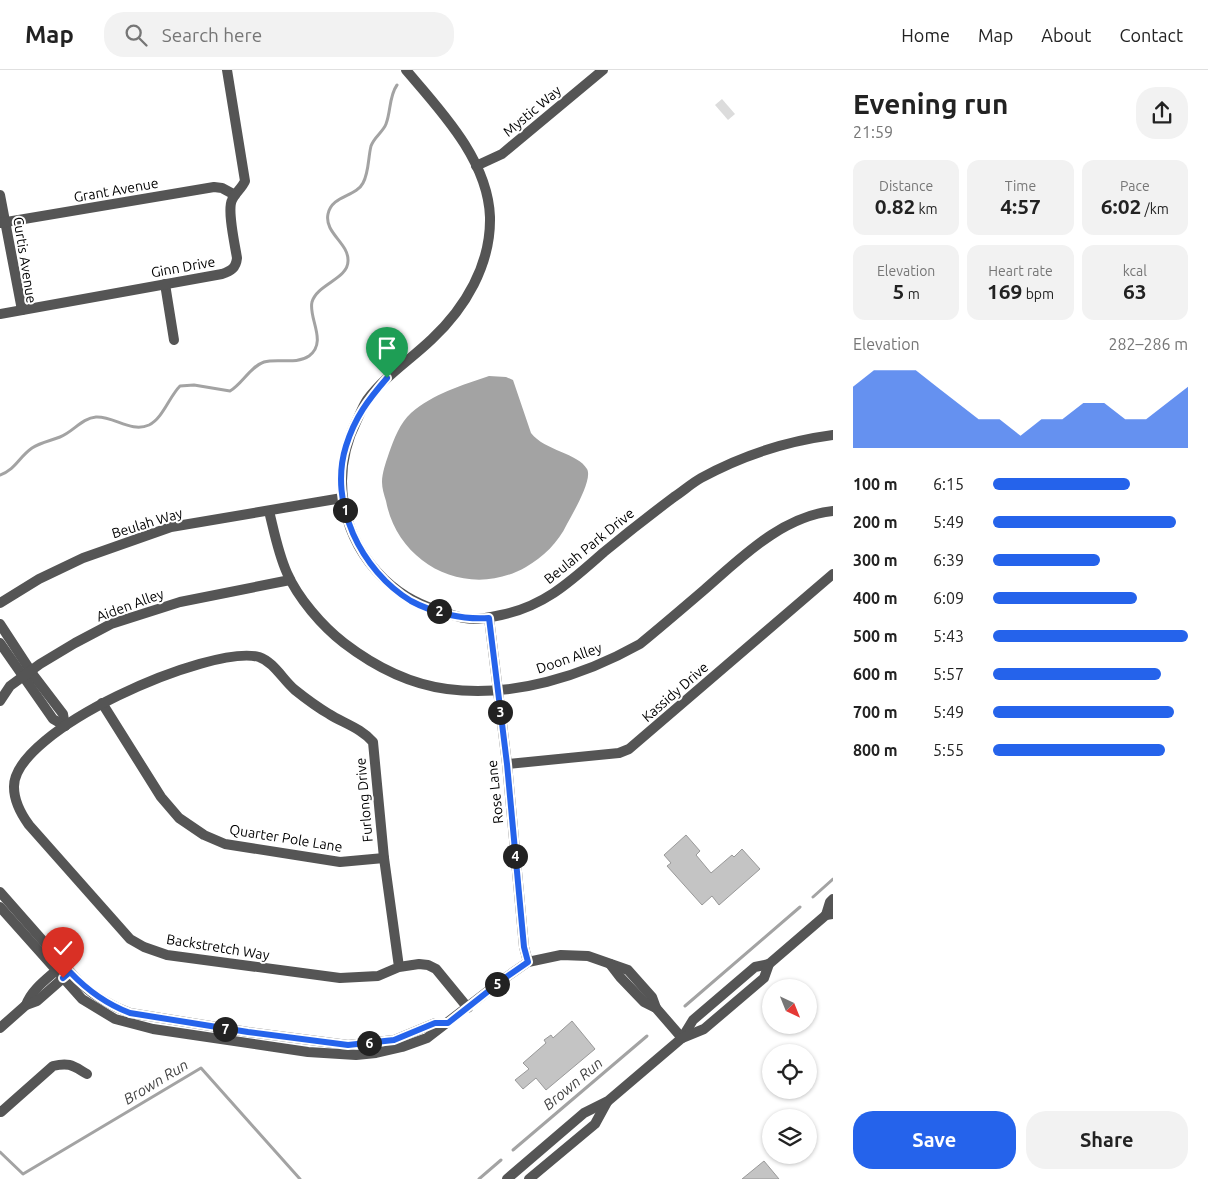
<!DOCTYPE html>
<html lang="en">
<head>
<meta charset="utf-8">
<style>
	:root { --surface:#fff; --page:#f2f2f2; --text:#222; --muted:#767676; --line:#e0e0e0; --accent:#2563eb }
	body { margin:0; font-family:Ubuntu,sans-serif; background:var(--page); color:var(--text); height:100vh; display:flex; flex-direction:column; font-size:19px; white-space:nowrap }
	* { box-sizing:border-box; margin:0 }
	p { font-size:16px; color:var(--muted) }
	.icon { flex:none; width:28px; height:28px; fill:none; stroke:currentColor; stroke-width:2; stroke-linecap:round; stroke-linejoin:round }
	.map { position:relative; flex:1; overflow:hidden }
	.side { display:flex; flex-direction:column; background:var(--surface); width:375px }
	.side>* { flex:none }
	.needle { width:32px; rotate:137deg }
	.tools { position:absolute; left:762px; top:909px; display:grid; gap:10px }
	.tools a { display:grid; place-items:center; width:55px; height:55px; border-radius:50%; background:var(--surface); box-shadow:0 1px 4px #0004; font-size:25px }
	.pin { position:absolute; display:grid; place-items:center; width:42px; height:42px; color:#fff; margin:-51px -21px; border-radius:50% 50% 50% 0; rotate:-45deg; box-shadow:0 0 5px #0007 }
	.pin .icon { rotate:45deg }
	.km { position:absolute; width:25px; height:25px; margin:-12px; border-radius:50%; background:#222; color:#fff; font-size:14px; line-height:25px; text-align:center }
	.round { display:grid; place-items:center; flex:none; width:52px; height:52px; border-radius:20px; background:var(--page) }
	.head { display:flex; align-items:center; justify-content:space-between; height:85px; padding:0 20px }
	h1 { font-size:28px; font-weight:600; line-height:38px }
	.figures { display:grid; grid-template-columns:repeat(3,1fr); gap:8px; height:85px; padding:5px 20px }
	.figures div { display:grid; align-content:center; border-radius:12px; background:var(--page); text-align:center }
	.figures b { font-size:21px; font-weight:600 }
	.figures small { font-size:14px; font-weight:400 }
	.figures p { font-size:14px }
	.chart { height:140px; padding:10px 20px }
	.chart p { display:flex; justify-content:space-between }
	.chart svg { width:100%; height:90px; margin-top:5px; fill:var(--accent); opacity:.7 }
	.cta { display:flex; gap:10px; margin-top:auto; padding:10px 20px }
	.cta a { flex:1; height:58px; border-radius:20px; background:var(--accent); color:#fff; font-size:20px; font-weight:600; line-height:58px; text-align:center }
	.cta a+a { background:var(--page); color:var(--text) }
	ul { padding:0 20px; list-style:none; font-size:16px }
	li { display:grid; grid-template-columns:80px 60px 1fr; align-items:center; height:38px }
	li i { height:12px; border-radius:6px; background:var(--accent) }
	header { display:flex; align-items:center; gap:30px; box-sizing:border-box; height:70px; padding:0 25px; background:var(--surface); border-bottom:1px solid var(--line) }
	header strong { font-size:24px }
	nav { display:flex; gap:28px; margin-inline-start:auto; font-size:18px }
	.search { width:350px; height:45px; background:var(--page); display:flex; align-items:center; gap:12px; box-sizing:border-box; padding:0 18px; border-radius:20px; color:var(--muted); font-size:19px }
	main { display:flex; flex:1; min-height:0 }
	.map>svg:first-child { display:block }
	.green { fill:#dcdcdc }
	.water { fill:#a3a3a3 }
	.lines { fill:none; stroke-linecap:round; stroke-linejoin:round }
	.stream { stroke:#a3a3a3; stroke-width:3 }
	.building { fill:#c4c4c4; stroke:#999 }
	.minor { stroke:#555; stroke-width:10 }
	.tertiary { stroke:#555; stroke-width:10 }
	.route-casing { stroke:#fff; stroke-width:10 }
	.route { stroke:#2563eb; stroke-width:6 }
	.labels { text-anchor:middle; stroke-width:4; stroke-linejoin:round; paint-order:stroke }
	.street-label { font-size:14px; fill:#000; stroke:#fff }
	.water-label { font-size:15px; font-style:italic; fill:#444; stroke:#fff }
</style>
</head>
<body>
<header>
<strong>Map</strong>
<div class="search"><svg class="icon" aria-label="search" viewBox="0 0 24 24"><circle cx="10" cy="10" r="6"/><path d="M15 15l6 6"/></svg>Search here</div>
<nav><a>Home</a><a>Map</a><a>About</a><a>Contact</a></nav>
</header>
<main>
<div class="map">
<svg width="833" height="1109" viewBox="0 0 833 1109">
	<rect width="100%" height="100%" fill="#fff"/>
	<polygon class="green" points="722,29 735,44 728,50 715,35"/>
	<path class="water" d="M489,306L506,307L513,310L531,363C545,381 578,383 587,399C593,409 573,443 567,454C558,473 543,487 526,497C468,530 398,495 386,431C384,425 382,418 382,412C382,403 386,392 389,383C394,369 400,353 411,343C433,324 462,315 489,306Z"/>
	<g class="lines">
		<g class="stream">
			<path d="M0,405C16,399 18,388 32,378C41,372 50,371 60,367C73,362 82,348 96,347C114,346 131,363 149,355C163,348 169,327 180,316L194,315L230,321C242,314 250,297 264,292C278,288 296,295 309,286C328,272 308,248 312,232C317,214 348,209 348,191C349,173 324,163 328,144C332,125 356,127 363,113C369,102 368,88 371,76C374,67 383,62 386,54C391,41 389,26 397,15"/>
			<polyline points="813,827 833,809"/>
			<polyline points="685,936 800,837"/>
			<polyline points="513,1080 647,966"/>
			<polyline points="0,1082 23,1104 201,998 300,1109"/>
			<polyline points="479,1109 501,1090"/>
		</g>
	</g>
	<g class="building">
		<polygon points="686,765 700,781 696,785 711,803 732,785 734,787 742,779 760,799 719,835 712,826 702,835 667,796 671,793 664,785"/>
		<polygon points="572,951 595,979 546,1020 536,1008 523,1019 515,1010 529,999 523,993 546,973 544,970 551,965 553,968"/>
		<polygon points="764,1091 779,1109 742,1109"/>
	</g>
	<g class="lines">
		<g class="minor">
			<path d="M406,0C441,41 488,90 490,147C491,195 465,238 432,269C410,290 385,306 367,330C363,336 360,344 357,350C330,404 340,466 384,509C403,527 422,536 446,543C455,546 464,549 473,549C483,549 492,547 501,545C545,536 571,511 604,482C627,463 650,445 674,427C683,421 692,413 701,408C741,386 788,371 833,365"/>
			<polyline points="476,96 502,84 603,0"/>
			<polyline points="0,125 22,240"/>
			<polyline points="0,153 214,117 222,118 235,125"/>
			<polyline points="165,214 174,270"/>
			<path d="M0,244L222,204C231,201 236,198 237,188C235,175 227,140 232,130C235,123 242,118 245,111L227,0"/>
			<path d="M269,441C274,461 278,483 287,503C298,528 322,556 344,573C374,596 409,614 447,619C513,628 583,606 640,574C662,556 683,538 704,520C741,488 782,446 833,441"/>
			<polyline points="0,533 39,509 83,488 171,457 342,428"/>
			<polyline points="489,548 507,694 524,877 528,892"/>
			<polyline points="0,554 34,606 63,644 65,656"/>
			<polyline points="0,573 53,649 65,656"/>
			<polyline points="0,631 10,616 40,594 75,573 111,554 180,532 290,510"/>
			<polyline points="102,633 161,727 179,748 204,765 225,774 340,792 384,788"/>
			<polyline points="507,694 619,683 629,679 833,504"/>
			<path d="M399,897L384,788L373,672C361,658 343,653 329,644C317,637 305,628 295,620C283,610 274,592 259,587C210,574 13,660 14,717C14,731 21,744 29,755L130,869L144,877L167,885L340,908L378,906L399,897L419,894L428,895L436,899L468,938"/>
			<path d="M26,935C32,918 50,907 62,895"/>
			<polyline points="0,958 26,935 37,931 69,903"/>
			<path d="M0,1041L1,1042L53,996C70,992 73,996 87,1004"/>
		</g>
		<g class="tertiary">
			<path d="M0,822L81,914C96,927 111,936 130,943L248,962L348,975L394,970L435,953H447"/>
			<polyline points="0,837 82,929 115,949 153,959 308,982 356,985 376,983 402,977 427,968 505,908 528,892 561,885 588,886 628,900 652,927 656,938"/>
			<polyline points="826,845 830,832 833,829"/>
			<polyline points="610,894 620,907 644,932 656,938 682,968"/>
			<polyline points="682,968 693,950 755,897 769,894"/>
			<polyline points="507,1109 584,1043 608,1031 682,968 704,959 764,908 769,894 826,845 833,844"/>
			<polyline points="529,1109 595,1054 607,1032"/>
		</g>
	</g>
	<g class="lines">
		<defs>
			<path id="route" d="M63,908L70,902C88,921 106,934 130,943L248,962L348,975L394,970L435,953H448L505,908L528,892L524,877L507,694L489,548C464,550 433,543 411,531C361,501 328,433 346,376C355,347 368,330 387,308"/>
		</defs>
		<use href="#route" class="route-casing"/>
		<use href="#route" class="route"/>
	</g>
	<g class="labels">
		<g class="street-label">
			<text transform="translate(532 41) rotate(-40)" y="5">Mystic Way</text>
			<text transform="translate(116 120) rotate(-10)" y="5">Grant Avenue</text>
			<text transform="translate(25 190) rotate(81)" y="5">Curtis Avenue</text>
			<text transform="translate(183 197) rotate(-10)" y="5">Ginn Drive</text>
			<text transform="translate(147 453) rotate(-17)" y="5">Beulah Way</text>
			<text transform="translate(589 476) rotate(-39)" y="5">Beulah Park Drive</text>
			<text transform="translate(130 535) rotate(-20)" y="5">Aiden Alley</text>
			<text transform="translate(569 588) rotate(-19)" y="5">Doon Alley</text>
			<text transform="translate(675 622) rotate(-41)" y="5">Kassidy Drive</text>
			<text transform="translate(495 722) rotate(-96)" y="5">Rose Lane</text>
			<text transform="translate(364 730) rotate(-95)" y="5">Furlong Drive</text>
			<text transform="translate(286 768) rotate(9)" y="5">Quarter Pole Lane</text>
			<text transform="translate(218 877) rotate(9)" y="5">Backstretch Way</text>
		</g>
		<g class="water-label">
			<text transform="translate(156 1012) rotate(-31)" y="5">Brown Run</text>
			<text transform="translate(573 1014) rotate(-40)" y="5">Brown Run</text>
		</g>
	</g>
</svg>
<div class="tools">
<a><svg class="needle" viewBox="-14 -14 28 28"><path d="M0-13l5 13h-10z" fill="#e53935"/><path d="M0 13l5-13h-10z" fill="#767676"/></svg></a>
<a><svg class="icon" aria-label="locate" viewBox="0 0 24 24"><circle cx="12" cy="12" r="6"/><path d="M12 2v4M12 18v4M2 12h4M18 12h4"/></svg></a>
<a><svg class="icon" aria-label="layers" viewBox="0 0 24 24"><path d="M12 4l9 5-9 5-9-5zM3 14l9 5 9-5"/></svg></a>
</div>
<div class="pin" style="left:387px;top:308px;background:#1e9e55"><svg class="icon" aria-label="arrive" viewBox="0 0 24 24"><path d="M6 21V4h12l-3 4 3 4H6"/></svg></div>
<div class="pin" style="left:63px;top:908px;background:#d93025"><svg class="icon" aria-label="check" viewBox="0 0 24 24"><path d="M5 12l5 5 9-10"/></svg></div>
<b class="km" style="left:345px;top:440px">1</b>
<b class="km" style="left:439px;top:541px">2</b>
<b class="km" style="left:500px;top:642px">3</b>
<b class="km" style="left:515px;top:786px">4</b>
<b class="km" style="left:497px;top:914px">5</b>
<b class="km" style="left:369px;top:973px">6</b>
<b class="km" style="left:225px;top:959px">7</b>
</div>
<section class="side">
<div class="head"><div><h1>Evening run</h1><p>21:59</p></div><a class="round"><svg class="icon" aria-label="share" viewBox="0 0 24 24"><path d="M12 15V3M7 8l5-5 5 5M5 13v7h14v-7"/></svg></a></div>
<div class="figures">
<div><p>Distance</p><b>0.82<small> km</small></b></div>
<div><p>Time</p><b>4:57</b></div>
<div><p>Pace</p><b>6:02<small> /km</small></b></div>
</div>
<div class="figures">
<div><p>Elevation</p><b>5<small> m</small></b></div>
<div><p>Heart rate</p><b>169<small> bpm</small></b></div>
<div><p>kcal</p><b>63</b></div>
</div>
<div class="chart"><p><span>Elevation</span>282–286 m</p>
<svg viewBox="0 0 160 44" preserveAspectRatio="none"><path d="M0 44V14L10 6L20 6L30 6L40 14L50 22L60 30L70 30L80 38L90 30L100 30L110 22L120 22L130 30L140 30L150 22L160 14V44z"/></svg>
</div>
<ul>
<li><b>100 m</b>6:15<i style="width:70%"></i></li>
<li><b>200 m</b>5:49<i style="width:94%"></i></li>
<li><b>300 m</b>6:39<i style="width:55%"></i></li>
<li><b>400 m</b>6:09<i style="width:74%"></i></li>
<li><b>500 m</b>5:43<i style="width:100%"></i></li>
<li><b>600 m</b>5:57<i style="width:86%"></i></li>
<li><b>700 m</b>5:49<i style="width:93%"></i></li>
<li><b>800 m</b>5:55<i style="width:88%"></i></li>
</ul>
<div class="cta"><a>Save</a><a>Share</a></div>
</section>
</main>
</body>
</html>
